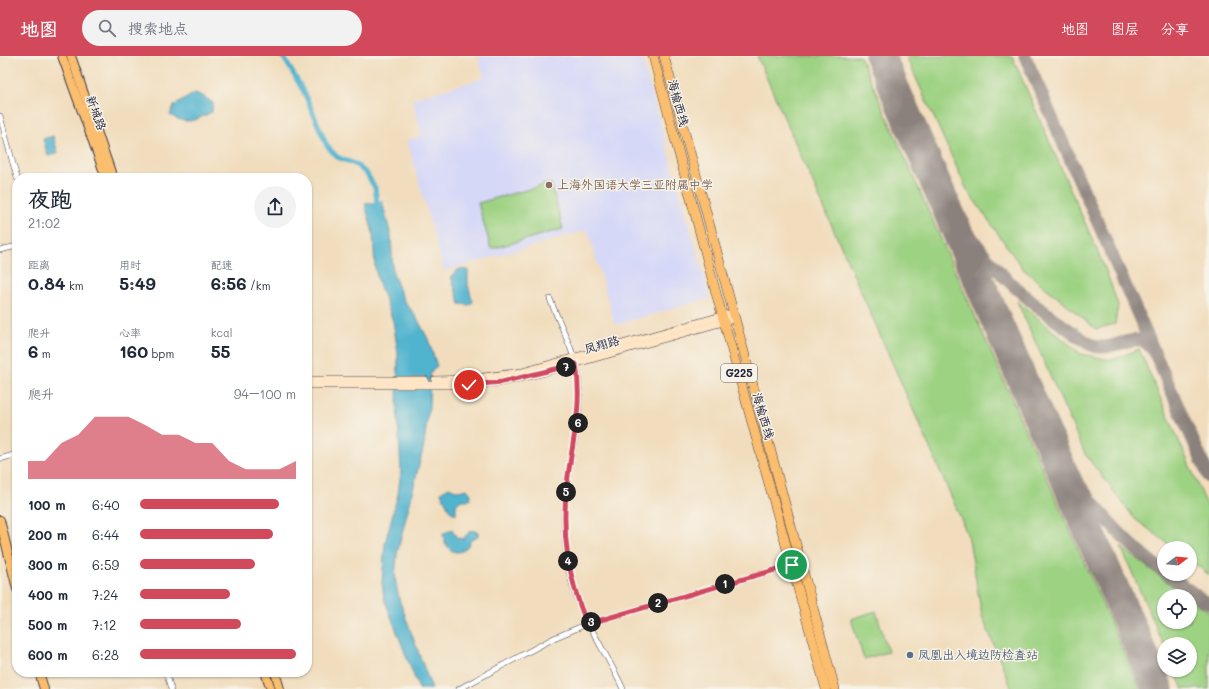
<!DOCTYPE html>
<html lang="zh">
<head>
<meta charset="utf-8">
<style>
	:root { --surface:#fff; --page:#f2f2f3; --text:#1f2937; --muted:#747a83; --accent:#d1495b }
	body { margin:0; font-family:Mali,"LXGW WenKai TC",sans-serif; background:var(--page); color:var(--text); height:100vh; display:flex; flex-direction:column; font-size:15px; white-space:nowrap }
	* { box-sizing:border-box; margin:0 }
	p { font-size:13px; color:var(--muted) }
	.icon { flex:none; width:22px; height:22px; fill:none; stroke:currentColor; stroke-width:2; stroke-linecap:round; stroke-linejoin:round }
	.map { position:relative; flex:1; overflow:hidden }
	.sheet { position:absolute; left:12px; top:117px; width:300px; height:504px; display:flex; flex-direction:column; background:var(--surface); border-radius:16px; box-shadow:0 1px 3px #0004 }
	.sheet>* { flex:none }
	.needle { width:26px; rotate:74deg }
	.controls { position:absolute; left:1157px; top:485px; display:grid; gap:8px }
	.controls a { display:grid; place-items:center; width:40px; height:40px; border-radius:50%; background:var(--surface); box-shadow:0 1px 3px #0004; font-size:20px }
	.pin { position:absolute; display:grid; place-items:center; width:34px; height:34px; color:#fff; margin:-17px; border:2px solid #fff; border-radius:50%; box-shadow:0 1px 4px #0007 }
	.km { position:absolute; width:20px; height:20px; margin:-10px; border-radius:50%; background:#222; color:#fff; font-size:11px; line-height:20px; text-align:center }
	.round { display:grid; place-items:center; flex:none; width:42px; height:42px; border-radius:21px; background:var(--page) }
	.head { display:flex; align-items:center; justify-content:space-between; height:68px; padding:0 16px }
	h1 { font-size:22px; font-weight:800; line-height:30px }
	.stats { display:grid; grid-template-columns:repeat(3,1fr); gap:6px; height:68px; padding:4px 16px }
	.stats div { display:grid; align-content:center }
	.stats b { font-size:17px; font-weight:800 }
	.stats small { font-size:11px; font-weight:400 }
	.stats p { font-size:11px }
	.chart { height:112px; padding:8px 16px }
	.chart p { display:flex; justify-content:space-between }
	.chart svg { width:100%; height:72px; margin-top:4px; fill:var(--accent); opacity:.7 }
	ul { padding:0 16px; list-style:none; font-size:13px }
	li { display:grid; grid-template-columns:64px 48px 1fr; align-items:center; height:30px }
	li i { height:10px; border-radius:5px; background:var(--accent) }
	header { display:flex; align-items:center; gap:24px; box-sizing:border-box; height:56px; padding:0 20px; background:var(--accent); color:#fff }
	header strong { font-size:19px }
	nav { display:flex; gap:22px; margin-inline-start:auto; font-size:14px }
	.search { width:280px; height:36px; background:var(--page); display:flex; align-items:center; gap:10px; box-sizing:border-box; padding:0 14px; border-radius:22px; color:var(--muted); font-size:15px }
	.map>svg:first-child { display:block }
	.built { fill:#d6d8f8 }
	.green { fill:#9dd282; stroke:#607a5e }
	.water { fill:#51b4cf; stroke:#3a6b85 }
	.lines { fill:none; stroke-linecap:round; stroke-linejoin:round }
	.canal { stroke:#51b4cf; stroke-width:5 }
	.taxiway { stroke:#8a807c; stroke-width:13 }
	.runway { stroke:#8a807c; stroke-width:31 }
	.street-casing { stroke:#413e4e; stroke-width:6 }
	.secondary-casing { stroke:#413e4e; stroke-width:8 }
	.primary-casing { stroke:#413e4e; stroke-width:10 }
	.highway-casing { stroke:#413e4e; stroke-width:10 }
	.street { stroke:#fff; stroke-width:5 }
	.secondary { stroke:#fde5c5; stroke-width:7 }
	.primary { stroke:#fbbe6e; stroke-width:8 }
	.highway { stroke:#fbbe6e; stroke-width:9 }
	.route-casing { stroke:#fff; stroke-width:8 }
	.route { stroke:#d1495b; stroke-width:5 }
	.education-dot { fill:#8d6e63; stroke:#f7f3e8; stroke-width:1.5 }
	.service-dot { fill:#5c6f8a; stroke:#f7f3e8; stroke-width:1.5 }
	.labels { text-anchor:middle; stroke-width:3; stroke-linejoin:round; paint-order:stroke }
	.shield { fill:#f7f3e8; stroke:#62616f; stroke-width:1 }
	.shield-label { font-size:11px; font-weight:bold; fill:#22223b }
	.street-label { font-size:12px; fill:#22223b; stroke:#f7f3e8 }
	.education-label { font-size:12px; fill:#785e54; stroke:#f7f3e8; text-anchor:start }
	.service-label { font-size:12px; fill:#4e5e75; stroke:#f7f3e8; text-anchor:start }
</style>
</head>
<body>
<header>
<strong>地图</strong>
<div class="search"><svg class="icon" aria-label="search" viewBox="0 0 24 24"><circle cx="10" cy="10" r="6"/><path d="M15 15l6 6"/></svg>搜索地点</div>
<nav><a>地图</a><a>图层</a><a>分享</a></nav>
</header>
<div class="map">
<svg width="1209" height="633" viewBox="0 0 1209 633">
	<rect width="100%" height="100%" fill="#f7f3e8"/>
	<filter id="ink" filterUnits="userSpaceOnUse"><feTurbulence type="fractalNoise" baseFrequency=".025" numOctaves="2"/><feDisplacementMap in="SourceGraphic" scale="8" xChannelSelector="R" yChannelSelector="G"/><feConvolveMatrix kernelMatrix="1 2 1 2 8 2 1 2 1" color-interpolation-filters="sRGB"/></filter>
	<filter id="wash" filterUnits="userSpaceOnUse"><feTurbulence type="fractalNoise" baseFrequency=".012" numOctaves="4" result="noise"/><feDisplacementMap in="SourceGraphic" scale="16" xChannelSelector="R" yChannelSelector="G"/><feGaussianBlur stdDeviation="0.9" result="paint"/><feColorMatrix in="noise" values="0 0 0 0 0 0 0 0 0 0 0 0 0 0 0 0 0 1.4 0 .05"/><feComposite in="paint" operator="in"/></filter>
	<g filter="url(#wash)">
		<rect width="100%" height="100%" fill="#f1ddbd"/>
		<polygon class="built" points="478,0 641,0 710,242 615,269 588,174 444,215 407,84 422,79 412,43 484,22"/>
		<g class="green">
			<polygon points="757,0 860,0 1140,633 1012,633 982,560 969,483 959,458"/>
			<polygon points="906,0 1012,0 1107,217 1118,249 1115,268 1096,273 1023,213 967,134"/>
			<polygon points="551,127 563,173 491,193 478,147"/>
			<polygon points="1017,245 1081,298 1112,304 1139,293 1209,454 1209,519 1190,504 1190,492 1174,492 1135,463 1085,398"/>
			<polygon points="1121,491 1185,540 1164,540 1164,566 1190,566 1190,543 1209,556 1209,633 1183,633 1174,614 1190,614 1190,588 1164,588 1164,590"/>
			<polygon points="876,555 888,596 864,603 851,563"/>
		</g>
		<g class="water">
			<path d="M195,37L203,40L213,47L212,56C195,64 188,70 170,59L174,50Z"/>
			<polygon points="53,80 58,97 48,100 43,83"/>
			<polygon points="382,145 391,180 393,217 403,243 417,262 428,283 437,310 432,314 430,320 429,350 424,389 397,498 395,522 399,543 432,633 419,633 390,558 384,542 382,526 385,487 398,438 401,414 397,350 398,297 393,265 378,225 375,212 373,177 365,148"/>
			<polygon points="459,213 468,214 468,229 473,246 469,249 460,248 451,220"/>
			<polygon points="449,431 458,435 467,433 471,438 470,444 461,444 456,449 456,459 450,455 441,437 442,435"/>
			<path d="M452,473L457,482L463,483L471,474L478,476V481L471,484C462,504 445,497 443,478Z"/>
		</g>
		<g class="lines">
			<polyline class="canal" points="283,0 304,36 327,90 337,101 355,108 367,118 375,132 378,153"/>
			<g class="taxiway">
				<polyline points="1025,0 1209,421"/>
				<path d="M929,111C952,154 979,199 1016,232C1038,252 1063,270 1088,287C1111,302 1136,269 1152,293"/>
				<path d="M1040,363C1070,423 1110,476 1164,516"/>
				<polyline points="1167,518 1201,543 1209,547"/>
			</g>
			<polyline class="runway" points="880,0 1158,633"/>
		</g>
	</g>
	<g filter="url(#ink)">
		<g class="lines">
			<defs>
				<g id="street">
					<polyline points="0,60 17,122"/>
					<polyline points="0,194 17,190"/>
					<path d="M550,243C560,270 578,300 579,329C581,363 571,395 567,428C563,455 564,482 568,509C575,555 605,592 623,633"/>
					<polyline points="0,403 17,398"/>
					<polyline points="166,616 171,633"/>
					<polyline points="459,633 554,582 587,568 792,509"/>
				</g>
				<g id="secondary">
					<polyline points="307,324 425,324"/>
					<polyline points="435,324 468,323 522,316 732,257"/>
					<polyline points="307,329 469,329 502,326 545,316 734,263"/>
				</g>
				<g id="primary">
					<polyline points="62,0 106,122"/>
					<polyline points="71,0 113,122"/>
					<polyline points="0,464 17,533"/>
					<polyline points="39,616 44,633"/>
					<polyline points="265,616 271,633"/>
					<polyline points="275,616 280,633"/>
				</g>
				<g id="highway">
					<polyline points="653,0 716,237 826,633"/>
					<polyline points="664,0 835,633"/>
				</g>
			</defs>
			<use href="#street" class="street-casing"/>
			<use href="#secondary" class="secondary-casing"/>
			<use href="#primary" class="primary-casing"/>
			<use href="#highway" class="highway-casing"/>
			<use href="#street" class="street"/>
			<use href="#secondary" class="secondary"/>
			<use href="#primary" class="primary"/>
			<use href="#highway" class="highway"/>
		</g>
	</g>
	<g class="lines" filter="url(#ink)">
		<defs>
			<path id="route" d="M469,329L502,326L576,308C583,352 572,385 567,428C561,479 568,521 587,568L792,509"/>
		</defs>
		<use href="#route" class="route-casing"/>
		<use href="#route" class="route"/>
	</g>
	<circle class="education-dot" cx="549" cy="129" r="4"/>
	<circle class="service-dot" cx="910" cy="599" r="4"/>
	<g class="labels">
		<rect class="shield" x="721" y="308" width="36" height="18" rx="3"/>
		<g class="shield-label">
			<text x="739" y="321">G225</text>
		</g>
		<g class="street-label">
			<text transform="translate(678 47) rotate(75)" y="4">海榆西线</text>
			<text transform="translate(96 57) rotate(70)" y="4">新城路</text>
			<text transform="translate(602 289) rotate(-16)" y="4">凤翔路</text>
			<text transform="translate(763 360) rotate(74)" y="4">海榆西线</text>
		</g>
		<g class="education-label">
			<text x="557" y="133">上海外国语大学三亚附属中学</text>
		</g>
		<g class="service-label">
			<text x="918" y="603">凤凰出入境边防检查站</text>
		</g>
	</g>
</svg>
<div class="controls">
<a><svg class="needle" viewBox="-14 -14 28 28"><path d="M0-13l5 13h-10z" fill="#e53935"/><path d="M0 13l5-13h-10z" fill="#747a83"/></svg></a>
<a><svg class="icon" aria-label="locate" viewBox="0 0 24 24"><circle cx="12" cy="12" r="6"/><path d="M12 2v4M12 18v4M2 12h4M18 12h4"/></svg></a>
<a><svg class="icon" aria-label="layers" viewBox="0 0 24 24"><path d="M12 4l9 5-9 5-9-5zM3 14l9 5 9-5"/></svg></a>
</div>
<div class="pin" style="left:792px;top:509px;background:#1e9e55"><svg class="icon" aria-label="arrive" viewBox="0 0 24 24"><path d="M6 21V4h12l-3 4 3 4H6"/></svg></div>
<div class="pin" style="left:469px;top:329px;background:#d93025"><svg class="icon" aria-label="check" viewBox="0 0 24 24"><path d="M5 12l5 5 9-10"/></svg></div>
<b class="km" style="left:725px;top:528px">1</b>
<b class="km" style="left:658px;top:547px">2</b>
<b class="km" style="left:591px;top:566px">3</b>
<b class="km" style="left:568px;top:505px">4</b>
<b class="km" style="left:566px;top:436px">5</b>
<b class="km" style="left:578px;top:367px">6</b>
<b class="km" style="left:566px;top:311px">7</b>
<section class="sheet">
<div class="head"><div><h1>夜跑</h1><p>21:02</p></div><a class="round"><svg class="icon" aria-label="share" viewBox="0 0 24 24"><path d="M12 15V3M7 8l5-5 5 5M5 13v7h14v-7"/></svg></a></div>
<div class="stats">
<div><p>距离</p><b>0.84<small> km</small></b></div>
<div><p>用时</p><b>5:49</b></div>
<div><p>配速</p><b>6:56<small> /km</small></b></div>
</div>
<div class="stats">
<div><p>爬升</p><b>6<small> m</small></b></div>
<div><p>心率</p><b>160<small> bpm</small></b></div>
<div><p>kcal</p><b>55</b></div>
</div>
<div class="chart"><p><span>爬升</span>94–100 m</p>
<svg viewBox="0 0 160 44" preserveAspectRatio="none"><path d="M0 44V33L10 33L20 22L30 17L40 6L50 6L60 6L70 11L80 17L90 17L100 22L110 22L120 33L130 38L140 38L150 38L160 33V44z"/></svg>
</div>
<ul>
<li><b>100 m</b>6:40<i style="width:89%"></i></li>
<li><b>200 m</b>6:44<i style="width:85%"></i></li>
<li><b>300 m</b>6:59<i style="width:74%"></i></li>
<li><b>400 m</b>7:24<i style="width:58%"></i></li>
<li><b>500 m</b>7:12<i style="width:65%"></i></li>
<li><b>600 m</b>6:28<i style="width:100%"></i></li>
</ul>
</section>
</div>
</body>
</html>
